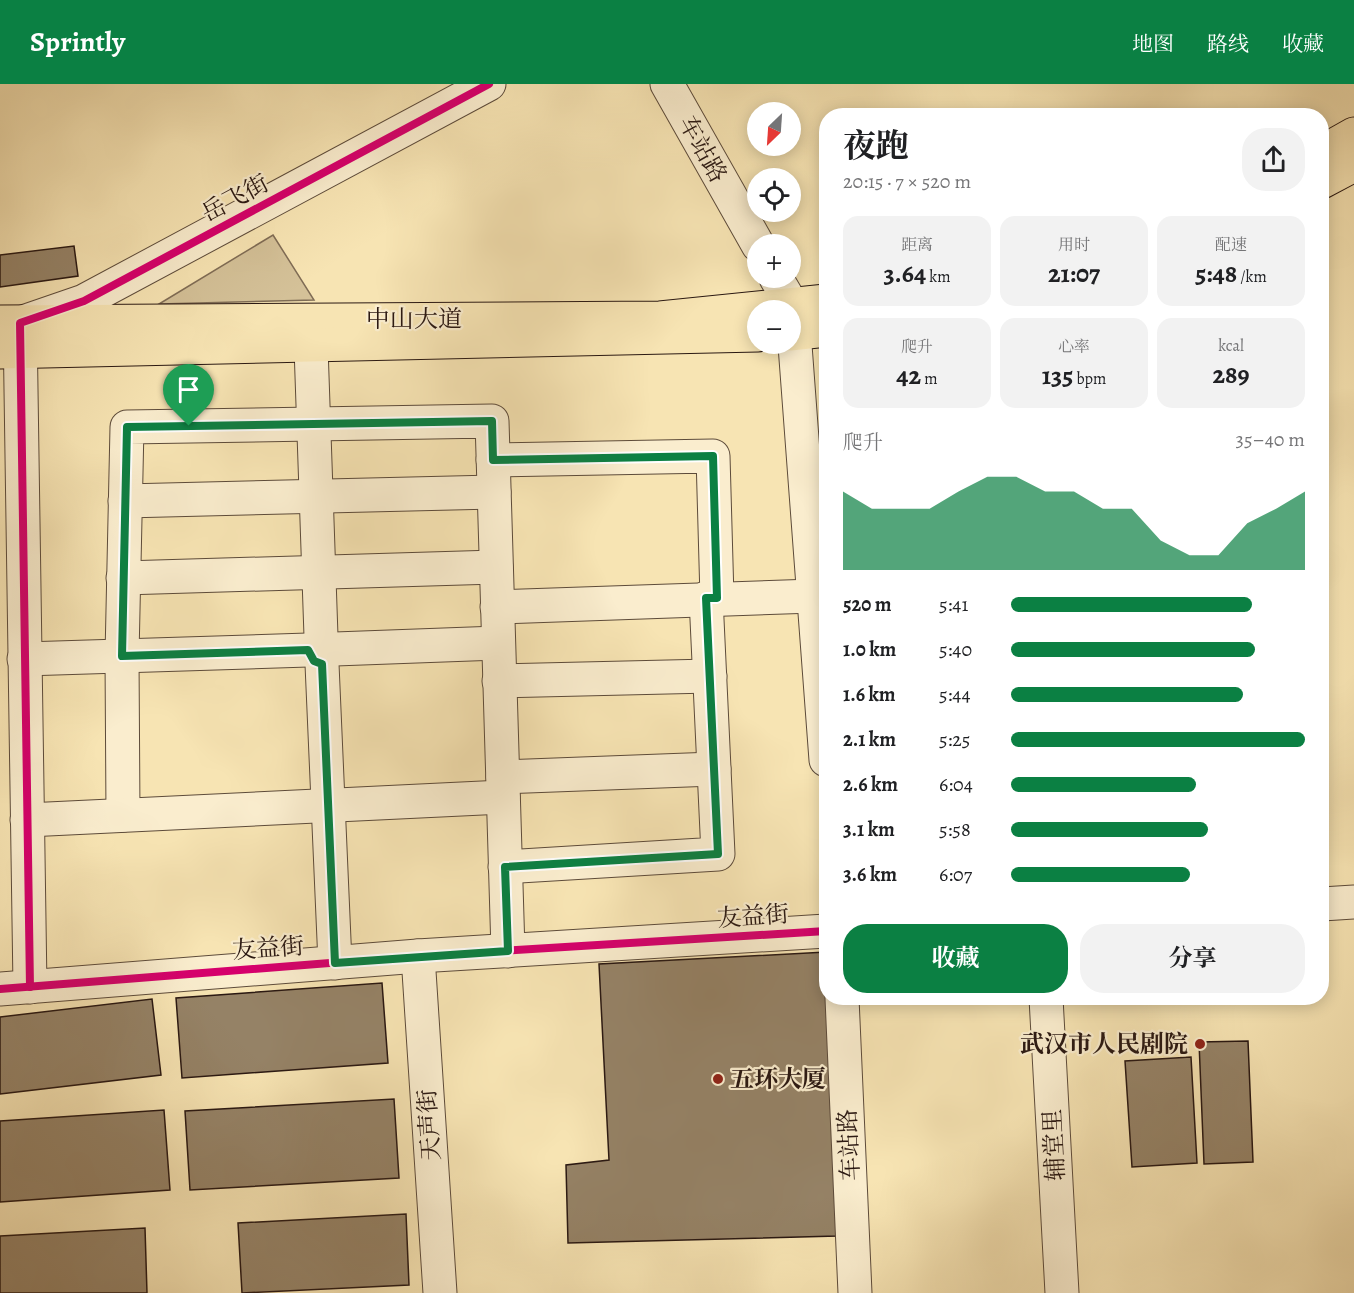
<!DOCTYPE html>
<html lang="zh">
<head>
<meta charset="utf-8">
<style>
	:root { --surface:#fff; --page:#f2f2f2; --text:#202124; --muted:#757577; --accent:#0b8043 }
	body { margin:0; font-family:Alegreya,"Noto Serif SC",serif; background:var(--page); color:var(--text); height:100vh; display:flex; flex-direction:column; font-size:22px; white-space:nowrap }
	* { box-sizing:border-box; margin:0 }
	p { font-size:20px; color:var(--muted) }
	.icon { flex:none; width:33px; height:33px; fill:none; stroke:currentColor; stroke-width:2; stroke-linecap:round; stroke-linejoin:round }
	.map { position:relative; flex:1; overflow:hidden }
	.drawer { position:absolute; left:819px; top:24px; width:510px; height:897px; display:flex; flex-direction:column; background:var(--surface); border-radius:24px; box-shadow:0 3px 15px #0003 }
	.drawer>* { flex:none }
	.needle { width:39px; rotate:205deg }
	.fabs { position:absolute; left:747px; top:18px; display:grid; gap:12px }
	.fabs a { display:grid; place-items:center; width:54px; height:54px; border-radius:50%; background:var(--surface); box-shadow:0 3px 15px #0003; font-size:30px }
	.pin { position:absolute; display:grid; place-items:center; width:51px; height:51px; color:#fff; margin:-62px -26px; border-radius:50% 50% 50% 0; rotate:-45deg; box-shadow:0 0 6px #0007 }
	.pin .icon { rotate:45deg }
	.round { display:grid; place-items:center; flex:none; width:63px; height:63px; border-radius:24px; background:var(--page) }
	.headline { display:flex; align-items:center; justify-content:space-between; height:102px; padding:0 24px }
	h1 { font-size:33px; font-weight:700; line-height:45px }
	.stats { display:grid; grid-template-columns:repeat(3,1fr); gap:9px; height:102px; padding:6px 24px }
	.stats div { display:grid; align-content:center; border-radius:15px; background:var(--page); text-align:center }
	.stats b { font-size:26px; font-weight:700 }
	.stats small { font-size:16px; font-weight:400 }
	.stats p { font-size:16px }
	.chart { height:168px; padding:12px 24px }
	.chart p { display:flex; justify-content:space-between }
	.chart svg { width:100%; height:108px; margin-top:6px; fill:var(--accent); opacity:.7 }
	.cta { display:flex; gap:12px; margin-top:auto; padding:12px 24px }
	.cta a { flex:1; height:69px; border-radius:24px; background:var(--accent); color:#fff; font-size:24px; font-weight:700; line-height:69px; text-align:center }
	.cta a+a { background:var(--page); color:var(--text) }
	ul { padding:0 24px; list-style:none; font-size:20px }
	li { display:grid; grid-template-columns:96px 72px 1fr; align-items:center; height:45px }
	li i { height:15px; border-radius:8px; background:var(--accent) }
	header { display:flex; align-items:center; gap:36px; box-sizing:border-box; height:84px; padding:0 30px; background:var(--accent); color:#fff }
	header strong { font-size:28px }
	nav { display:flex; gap:33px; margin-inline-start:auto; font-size:21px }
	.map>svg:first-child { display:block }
	.green { fill:#d4c198; stroke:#7f6c55; stroke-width:1.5 }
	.building { fill:#958266; stroke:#2a1812; stroke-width:1.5 }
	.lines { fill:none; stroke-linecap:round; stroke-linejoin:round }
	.minor-casing { stroke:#5d4b3a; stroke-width:35 }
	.major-casing { stroke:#2a1812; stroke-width:35 }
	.minor { stroke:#faedce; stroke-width:33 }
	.major { stroke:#f7e4b3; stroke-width:33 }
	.cycleway-casing { stroke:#faedce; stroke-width:11 }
	.cycleway { stroke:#d6006c; stroke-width:8 }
	.route-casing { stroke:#fff; stroke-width:12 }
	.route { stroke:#0b8043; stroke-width:8 }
	.poi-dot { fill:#8f2418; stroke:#faedce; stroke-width:2 }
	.labels { text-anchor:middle; stroke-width:4.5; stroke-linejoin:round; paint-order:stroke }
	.street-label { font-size:24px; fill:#2a1812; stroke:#faedce }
	.poi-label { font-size:24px; font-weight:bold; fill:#2a1812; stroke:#faedce; text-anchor:end }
</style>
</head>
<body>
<header>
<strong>Sprintly</strong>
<nav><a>地图</a><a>路线</a><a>收藏</a></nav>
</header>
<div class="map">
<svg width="1354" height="1209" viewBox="0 0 1354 1209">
	<rect width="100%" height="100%" fill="#f7e4b3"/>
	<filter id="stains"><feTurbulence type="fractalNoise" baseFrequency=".00333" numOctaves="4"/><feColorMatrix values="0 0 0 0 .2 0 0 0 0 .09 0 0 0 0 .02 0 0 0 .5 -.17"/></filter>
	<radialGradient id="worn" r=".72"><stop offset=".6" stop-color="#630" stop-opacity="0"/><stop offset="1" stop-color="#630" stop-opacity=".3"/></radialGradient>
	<polygon class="green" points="273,151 314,216 159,220"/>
	<g class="building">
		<polygon points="74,162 78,192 0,203 0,171"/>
		<polygon points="826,868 837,1152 568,1159 566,1081 609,1076 599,880"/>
		<polygon points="382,899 388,979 182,994 176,914"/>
		<polygon points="152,915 161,991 0,1010 0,933"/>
		<polygon points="1248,957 1253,1078 1204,1080 1199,958"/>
		<polygon points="1191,973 1197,1079 1132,1083 1125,977"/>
		<polygon points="394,1015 399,1094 190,1106 185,1027"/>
		<polygon points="164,1026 170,1106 0,1118 0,1037"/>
		<polygon points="406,1130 409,1201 242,1209 238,1139"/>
		<polygon points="145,1144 147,1209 0,1209 0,1152"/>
	</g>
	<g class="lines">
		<defs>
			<g id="minor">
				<polyline points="667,0 758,161"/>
				<polyline points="776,194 792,221 826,676"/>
				<polyline points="311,263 321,552"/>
				<polyline points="493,376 713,372 717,514"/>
				<polyline points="125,417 494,408"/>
				<polyline points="123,494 496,483"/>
				<polyline points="497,523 814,512"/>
				<polyline points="335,565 498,559"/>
				<polyline points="24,575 308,566"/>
				<polyline points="322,580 335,879"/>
				<polyline points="499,597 710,592"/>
				<polyline points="503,693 714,685"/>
				<polyline points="123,731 122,572 127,343 492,337 508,867"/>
				<polyline points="27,736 503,713"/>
				<polyline points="505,783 718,770 706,514"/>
				<polyline points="1322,820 1354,818"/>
				<polyline points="418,872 440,1209"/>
				<polyline points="30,903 20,239 84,217 489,0"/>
				<polyline points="0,905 418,872 826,847"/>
				<polyline points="842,914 855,1209"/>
				<polyline points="1046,914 1062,1209"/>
			</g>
			<g id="major">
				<polyline points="1322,68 1354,50"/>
				<polyline points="1322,98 1354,81"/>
				<polyline points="0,238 660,234 826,217"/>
				<polyline points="790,250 826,246"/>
				<polyline points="0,268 758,251"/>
			</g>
		</defs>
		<use href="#minor" class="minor-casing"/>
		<use href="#major" class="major-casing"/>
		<use href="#minor" class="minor"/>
		<use href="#major" class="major"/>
		<defs>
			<g id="cycleway">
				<polyline points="30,903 20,239 84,217 489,0"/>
				<polyline points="0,905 418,872 826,847"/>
			</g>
		</defs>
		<use href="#cycleway" class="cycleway-casing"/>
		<use href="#cycleway" class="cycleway"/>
	</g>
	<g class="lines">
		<defs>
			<polygon id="route" points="492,337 493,376 713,372 717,514 706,514 718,770 505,783 508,867 335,879 322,580 314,577 308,566 122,572 127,343"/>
		</defs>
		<use href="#route" class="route-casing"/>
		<use href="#route" class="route"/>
	</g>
	<g class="poi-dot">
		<circle cx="1200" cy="960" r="6"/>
		<circle cx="718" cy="995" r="6"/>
	</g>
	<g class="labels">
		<g class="street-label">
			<text transform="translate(703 65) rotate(61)" y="8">车站路</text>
			<text transform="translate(235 114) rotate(-28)" y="8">岳飞街</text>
			<text x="414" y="243">中山大道</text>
			<text transform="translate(753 832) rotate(-4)" y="8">友益街</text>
			<text transform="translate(268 864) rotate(-4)" y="8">友益街</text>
			<text transform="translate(429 1041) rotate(-94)" y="8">天声街</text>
			<text transform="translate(849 1061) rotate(-93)" y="8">车站路</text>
			<text transform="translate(1054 1061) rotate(-93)" y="8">辅堂里</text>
		</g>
		<g class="poi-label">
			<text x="1188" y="968">武汉市人民剧院</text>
			<text x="730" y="1003" text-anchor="start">五环大厦</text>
		</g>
	</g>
	<rect width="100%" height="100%" filter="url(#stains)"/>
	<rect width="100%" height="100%" fill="url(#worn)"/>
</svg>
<div class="fabs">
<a><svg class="needle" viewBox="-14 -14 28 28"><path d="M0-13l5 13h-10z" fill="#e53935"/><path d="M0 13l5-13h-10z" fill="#757577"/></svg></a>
<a><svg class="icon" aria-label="locate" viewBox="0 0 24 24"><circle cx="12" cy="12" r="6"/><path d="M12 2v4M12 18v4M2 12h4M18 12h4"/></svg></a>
<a>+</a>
<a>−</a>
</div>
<div class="pin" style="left:189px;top:342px;background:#1e9e55"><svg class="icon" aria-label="arrive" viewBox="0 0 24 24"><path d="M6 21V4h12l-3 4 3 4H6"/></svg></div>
<section class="drawer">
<div class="headline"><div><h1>夜跑</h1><p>20:15 · 7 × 520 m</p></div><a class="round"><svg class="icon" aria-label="share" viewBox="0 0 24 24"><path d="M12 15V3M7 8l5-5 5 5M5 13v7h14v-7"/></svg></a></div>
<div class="stats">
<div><p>距离</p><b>3.64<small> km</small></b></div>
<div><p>用时</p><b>21:07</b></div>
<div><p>配速</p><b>5:48<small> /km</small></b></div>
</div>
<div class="stats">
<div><p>爬升</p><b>42<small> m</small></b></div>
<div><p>心率</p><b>135<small> bpm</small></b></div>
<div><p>kcal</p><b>289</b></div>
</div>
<div class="chart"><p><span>爬升</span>35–40 m</p>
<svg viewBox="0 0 160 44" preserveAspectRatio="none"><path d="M0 44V12L10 19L20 19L30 19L40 12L50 6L60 6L70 12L80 12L90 19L100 19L110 32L120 38L130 38L140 25L150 19L160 12V44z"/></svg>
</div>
<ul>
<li><b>520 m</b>5:41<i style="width:82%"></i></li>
<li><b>1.0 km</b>5:40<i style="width:83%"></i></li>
<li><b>1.6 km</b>5:44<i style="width:79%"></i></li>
<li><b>2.1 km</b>5:25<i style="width:100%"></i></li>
<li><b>2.6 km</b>6:04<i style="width:63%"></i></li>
<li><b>3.1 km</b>5:58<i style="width:67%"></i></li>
<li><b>3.6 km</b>6:07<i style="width:61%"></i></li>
</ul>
<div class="cta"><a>收藏</a><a>分享</a></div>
</section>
</div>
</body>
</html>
